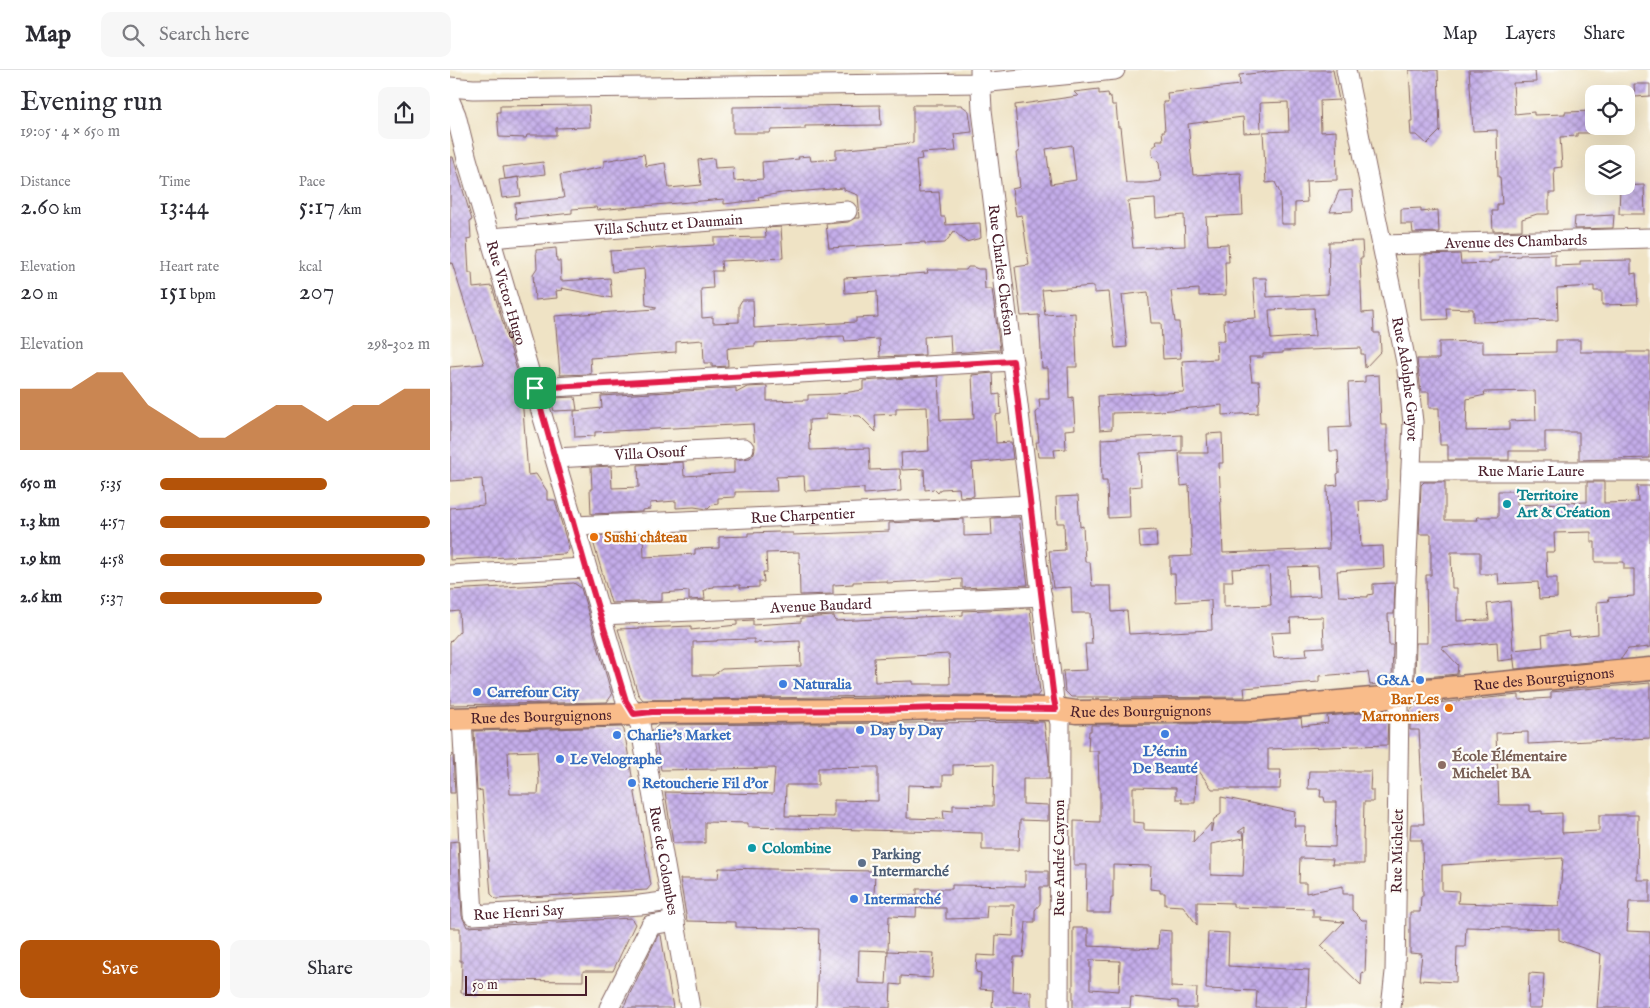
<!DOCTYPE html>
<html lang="en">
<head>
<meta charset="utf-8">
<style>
	:root { --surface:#fff; --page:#f7f7f7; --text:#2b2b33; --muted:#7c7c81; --line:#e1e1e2; --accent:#b45309 }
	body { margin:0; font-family:"IM FELL English",serif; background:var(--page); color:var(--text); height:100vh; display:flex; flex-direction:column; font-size:19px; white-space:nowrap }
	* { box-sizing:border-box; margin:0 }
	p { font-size:16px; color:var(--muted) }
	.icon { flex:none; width:28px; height:28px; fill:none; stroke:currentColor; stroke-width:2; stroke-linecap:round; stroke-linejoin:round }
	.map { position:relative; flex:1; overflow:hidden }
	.side { display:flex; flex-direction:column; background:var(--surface); width:450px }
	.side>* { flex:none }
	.fabs { position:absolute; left:1135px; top:15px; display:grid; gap:10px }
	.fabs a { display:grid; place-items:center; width:50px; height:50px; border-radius:10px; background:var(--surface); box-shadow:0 5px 20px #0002; font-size:25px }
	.scale { position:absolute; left:15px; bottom:12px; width:122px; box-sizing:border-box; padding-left:5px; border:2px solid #4a1f2b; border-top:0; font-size:14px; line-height:18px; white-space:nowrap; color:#4a1f2b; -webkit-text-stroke:4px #fdfcf7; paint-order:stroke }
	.pin { position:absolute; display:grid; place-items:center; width:42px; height:42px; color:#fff; margin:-21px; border-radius:10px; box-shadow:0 2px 8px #0006 }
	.round { display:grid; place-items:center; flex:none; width:52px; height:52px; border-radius:10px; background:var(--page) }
	.headline { display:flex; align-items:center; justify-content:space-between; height:85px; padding:0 20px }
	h1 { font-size:28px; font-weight:600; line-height:38px }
	.figures { display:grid; grid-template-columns:repeat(3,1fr); gap:8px; height:85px; padding:5px 20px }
	.figures div { display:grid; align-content:center }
	.figures b { font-size:25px; font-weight:600 }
	.figures small { font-size:14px; font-weight:400 }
	.figures p { font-size:14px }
	.chart { height:140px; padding:10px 20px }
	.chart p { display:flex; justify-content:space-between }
	.chart svg { width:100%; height:90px; margin-top:5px; fill:var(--accent); opacity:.7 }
	.cta { display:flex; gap:10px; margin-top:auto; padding:10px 20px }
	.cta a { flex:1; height:58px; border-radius:10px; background:var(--accent); color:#fff; font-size:20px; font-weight:600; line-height:58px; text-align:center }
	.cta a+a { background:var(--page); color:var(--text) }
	ul { padding:0 20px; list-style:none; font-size:16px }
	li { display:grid; grid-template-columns:80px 60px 1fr; align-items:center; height:38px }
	li i { height:12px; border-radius:6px; background:var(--accent) }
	header { display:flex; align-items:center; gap:30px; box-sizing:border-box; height:70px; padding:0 25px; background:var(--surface); border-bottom:1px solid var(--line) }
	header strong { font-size:24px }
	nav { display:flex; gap:28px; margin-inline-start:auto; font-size:18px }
	.search { width:350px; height:45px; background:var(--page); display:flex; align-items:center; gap:12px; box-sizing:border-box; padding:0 18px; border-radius:10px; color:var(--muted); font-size:19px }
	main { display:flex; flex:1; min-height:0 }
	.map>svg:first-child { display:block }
	.building { fill:url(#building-cross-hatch); fill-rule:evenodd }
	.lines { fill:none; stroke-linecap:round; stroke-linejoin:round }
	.minor-casing { stroke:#846461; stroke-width:21 }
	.major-casing { stroke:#846461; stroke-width:25 }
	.minor { stroke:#fff; stroke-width:19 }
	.major { stroke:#f9bc8a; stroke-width:22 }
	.route-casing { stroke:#fff; stroke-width:10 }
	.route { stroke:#e11d48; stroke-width:6 }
	.culture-dot { fill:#0f9aa8; stroke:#fdfcf7; stroke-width:2 }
	.food-dot { fill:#e8710a; stroke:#fdfcf7; stroke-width:2 }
	.shop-dot { fill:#3f7fe0; stroke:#fdfcf7; stroke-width:2 }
	.education-dot { fill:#8d6e63; stroke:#fdfcf7; stroke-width:2 }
	.service-dot { fill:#5c6f8a; stroke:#fdfcf7; stroke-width:2 }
	.labels { text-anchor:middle; stroke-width:4.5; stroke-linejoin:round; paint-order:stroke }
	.street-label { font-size:15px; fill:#4a1f2b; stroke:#fdfcf7 }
	.culture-label { font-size:15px; font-weight:bold; fill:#0d838f; stroke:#fdfcf7; text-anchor:start }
	.food-label { font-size:15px; font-weight:bold; fill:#c56008; stroke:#fdfcf7; text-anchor:start }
	.shop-label { font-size:15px; font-weight:bold; fill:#366cbe; stroke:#fdfcf7; text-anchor:start }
	.education-label { font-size:15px; font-weight:bold; fill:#785e54; stroke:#fdfcf7; text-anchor:start }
	.service-label { font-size:15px; font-weight:bold; fill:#4e5e75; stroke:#fdfcf7; text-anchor:start }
</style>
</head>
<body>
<header>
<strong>Map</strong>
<div class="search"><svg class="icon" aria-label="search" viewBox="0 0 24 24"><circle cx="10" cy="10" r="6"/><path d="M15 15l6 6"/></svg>Search here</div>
<nav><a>Map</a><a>Layers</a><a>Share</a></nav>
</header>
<main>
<section class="side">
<div class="headline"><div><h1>Evening run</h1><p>19:05 · 4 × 650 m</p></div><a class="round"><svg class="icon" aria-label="share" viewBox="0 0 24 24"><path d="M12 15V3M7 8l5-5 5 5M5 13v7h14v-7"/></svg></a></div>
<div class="figures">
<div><p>Distance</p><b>2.60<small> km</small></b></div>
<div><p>Time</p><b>13:44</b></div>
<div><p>Pace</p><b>5:17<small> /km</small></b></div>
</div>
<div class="figures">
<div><p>Elevation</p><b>20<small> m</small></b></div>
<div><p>Heart rate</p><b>151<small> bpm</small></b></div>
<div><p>kcal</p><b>207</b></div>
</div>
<div class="chart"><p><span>Elevation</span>298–302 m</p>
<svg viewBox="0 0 160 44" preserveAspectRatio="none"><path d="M0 44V14L10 14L20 14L30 6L40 6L50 22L60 30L70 38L80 38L90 30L100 22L110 22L120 30L130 22L140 22L150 14L160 14V44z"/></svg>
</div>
<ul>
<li><b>650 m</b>5:35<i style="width:62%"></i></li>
<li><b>1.3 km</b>4:57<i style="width:100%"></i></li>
<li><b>1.9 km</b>4:58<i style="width:98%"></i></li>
<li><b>2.6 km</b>5:37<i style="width:60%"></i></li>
</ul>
<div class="cta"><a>Save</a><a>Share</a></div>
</section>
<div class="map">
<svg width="1200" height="938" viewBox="0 0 1200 938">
	<defs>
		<pattern id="building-cross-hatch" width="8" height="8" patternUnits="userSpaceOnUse" patternTransform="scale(1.25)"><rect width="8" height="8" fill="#c4adea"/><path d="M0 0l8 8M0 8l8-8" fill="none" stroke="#a18cbe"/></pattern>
	</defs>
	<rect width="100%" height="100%" fill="#fdfcf7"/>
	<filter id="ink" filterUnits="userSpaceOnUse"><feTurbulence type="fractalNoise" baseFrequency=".02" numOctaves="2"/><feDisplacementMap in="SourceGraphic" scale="10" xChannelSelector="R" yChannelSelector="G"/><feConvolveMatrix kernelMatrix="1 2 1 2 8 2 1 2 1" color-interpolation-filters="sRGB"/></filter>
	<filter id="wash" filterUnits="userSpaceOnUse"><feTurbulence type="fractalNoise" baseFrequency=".0096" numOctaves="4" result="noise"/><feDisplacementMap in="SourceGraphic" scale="20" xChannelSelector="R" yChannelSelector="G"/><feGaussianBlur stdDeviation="1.12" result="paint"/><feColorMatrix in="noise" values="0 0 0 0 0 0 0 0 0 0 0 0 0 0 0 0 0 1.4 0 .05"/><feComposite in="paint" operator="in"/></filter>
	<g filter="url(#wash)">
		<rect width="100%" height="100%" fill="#efe3c5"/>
		<g id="blocks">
			<g class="building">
				<path d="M836,0H883L889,30L870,31L871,62L886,61L887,110L856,111L857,132L845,133V154H831L830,123L825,112L816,113L813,62L839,61L838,32L810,33L811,62L794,63L793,47L738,54L743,105L791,103L793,145L756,147L758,175L778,174L779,192H775L776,225L749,226V219L721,221L725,252H729L731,288L713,289L711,253H701L698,222L672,225L677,277L665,278L659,222L644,223V216L592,220L595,245L625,243L627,297H618L619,328L623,327L625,359L615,360L616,379L604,380L605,387H588L586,372H589L586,343L590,338L589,329H599L598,298H592L589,245L571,246L565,197L579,195L572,145L566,146L562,119L570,117L566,83L569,82L565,35L628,26L624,22L649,19V24L658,23L659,27H661L662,35H666L668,57H670L676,113H696L711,111L709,92L702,85V78L707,74L706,70H713L712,61H715L713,32H718L717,23L790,15L789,5ZM622,75L626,110L601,114L596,79ZM705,129L706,148L734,145L735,176L683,178L678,131Z"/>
				<polygon points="959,0 988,0 990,61 977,74 967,65 961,65 960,51 962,51"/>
				<polygon points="1019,0 1085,0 1086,12 1063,13 1065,44 1084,42 1084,45 1115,44 1115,42 1144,41 1144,63 1127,63 1127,66 1110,67 1112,97 1104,98 1105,123 1099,123 1099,144 1087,144 1072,149 1072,160 1043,161 1042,141 1047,141 1047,134 1052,134 1050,107 1048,107 1047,60 1023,61"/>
				<polygon points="1184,14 1200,14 1200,26 1185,27"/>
				<polygon points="139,35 140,57 106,58 106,65 77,65 76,68 49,67 47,42 50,42 50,36"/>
				<polygon points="430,35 431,55 355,56 355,59 321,60 320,63 283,63 283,37"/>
				<polygon points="463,35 511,35 519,41 522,62 504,64 506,81 471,83 472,89 466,90 469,123 489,122 491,147 495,147 496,155 530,153 531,168 516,172 504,161 495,173 475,174 475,172 379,178 376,154 398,152 405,148 410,148 408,125 394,120 394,118 332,123 308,127 309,130 274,134 274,129 147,140 146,137 122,139 122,143 66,149 65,133 114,128 110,105 154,97 154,91 194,84 196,96 215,93 219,118 251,115 248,90 264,88 265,98 283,97 284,111 313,109 312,92 349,89 348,87 360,86 361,91 386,89 386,80 463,73"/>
				<polygon points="0,87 3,87 22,150 20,151 21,168 17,169 19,203 22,203 23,218 42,216 71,314 78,405 86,404 97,421 97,430 105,430 119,479 115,484 0,490 0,438 34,435 32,409 0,411 0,297 34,294 2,193 0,194"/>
				<polygon points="93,92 95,104 55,109 53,97"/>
				<polygon points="68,107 71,126 52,128 49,110"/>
				<polygon points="1194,115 1195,144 1169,144 1170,116"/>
				<polygon points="902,120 903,141 880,142 889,121"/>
				<polygon points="971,138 971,142 988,140 989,162 963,163 962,154 951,154 951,139"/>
				<polygon points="1164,145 1163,158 1124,159 1125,147"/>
				<polygon points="331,157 333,188 271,191 272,201 262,201 263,218 251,219 252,248 263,247 263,253 289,252 289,235 292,230 303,230 304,258 406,252 406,248 428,247 427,221 395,223 394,208 478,203 477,200 516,200 518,197 523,197 528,199 534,199 535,219 542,219 550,280 501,283 500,265 474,267 475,285 430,287 429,269 395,271 394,266 369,267 369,268 347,270 347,271 305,273 305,276 280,278 277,279 278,296 262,297 262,293 254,293 253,270 226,272 226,282 140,288 141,304 110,305 105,246 206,239 206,237 196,235 194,199 162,202 160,181 264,175 264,168 316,167 315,158"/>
				<path d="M912,171L913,188H910L912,243L923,242L924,263H930L931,281L915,298L914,284H911V278L833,281V283L813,284V287H799L802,311H809L810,328L809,333H808V343L772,345V335L700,342L662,343V359L650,360L648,326L734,322L732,291L767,289L766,271H775L774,250L806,248L803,208H816L817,227L878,224L879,172ZM864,238L865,266L821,269L819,240Z"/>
				<polygon points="106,178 107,191 110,191 111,211 160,208 162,228 111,218 112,220 106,221 107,228 85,230 83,204 87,198 86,180"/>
				<polygon points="1010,184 1011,194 1041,193 1041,191 1049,191 1049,187 1070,186 1070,185 1105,184 1105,196 1130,195 1130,191 1181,190 1181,204 1186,203 1188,234 1152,235 1152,221 1144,221 1144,216 1107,218 1108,250 1023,252 1023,239 996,238 997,249 972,250 970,185"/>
				<path d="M1106,270H1130V282H1200V388L1129,390V362H1095V381H1059V390H998V375H990L989,338H979V322H971L967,289H989V272L1033,271V283L1106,282ZM1085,321L1086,350L1059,351V360L1016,361L1017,329L1035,325L1034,322Z"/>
				<polygon points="543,303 544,325 550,324 551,344 545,345 546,373 561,372 563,389 522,393 524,426 510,427 509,418 491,419 488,423 484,419 475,420 474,399 452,400 451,383 479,381 477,337 446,338 446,344 425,345 426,362 410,346 376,344 376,349 359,350 360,380 419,378 420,400 450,399 451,421 414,424 414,418 355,421 354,406 326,407 327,421 285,422 285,427 268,428 268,434 262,435 258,439 244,437 226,438 226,431 200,433 200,439 192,440 192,442 141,444 140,419 142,419 141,397 161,396 162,418 189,417 188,395 233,392 234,406 284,403 284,390 300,388 304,383 305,378 303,354 145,362 145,366 125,367 124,341 152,338 151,326 286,318 286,323 297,317 317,316 317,331 358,330 358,325 386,324 413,320 413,311 488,306 490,350 524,349 522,305"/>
				<path d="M929,305L931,355H937V430L909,431L911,477L933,476L934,498L887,501L889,526L918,527V525L923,524V514L945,513L944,544H938L939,575H943L942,607L936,613L920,615L918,602L869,606V612L794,618L795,627L670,628V627H621L615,621L613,601L637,600L635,574H642L640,543H622L621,517L603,518L599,481L615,480L614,453H607L606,427L628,426L630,457L633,456L635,492H640L642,516H661L662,542L677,541L679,564L762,560L761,530L726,532L725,504H720V487L742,486L739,415L731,416L729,383H758L757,364L772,363L773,393H769L773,483L879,479L877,416L888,415L887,404L889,403L888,381H880L879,358L900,357L898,313L915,312V306ZM868,496L870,526L839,527L838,497ZM819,497L821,535L774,537V511H783L782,499ZM873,547L874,577L856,578L857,586L824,588L821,563L841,562L840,548Z"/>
				<polygon points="125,327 127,340 104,341 101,331 103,328"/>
				<polygon points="732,365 732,381 690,383 691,416 679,417 680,447 658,448 657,411 652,411 651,369"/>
				<path d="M974,412H995V450H1028L1027,447H1048V421H1067V435L1137,432V412H1154V433L1188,432L1187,416H1200V577L1178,579L1171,589L1065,599L1063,583L1064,589L1048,591L1047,572L991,577L1008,595L1007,604L965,608L966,573H977L976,505H981V464H969L971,415ZM1141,462V472H1145V492H1174V499H1184V526L1158,528L1159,531L1147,532L1148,564L1120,567L1119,561L1092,565L1093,577L1063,580L1060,531L1037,534L1039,550L1007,551V518H1002L1001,482H1030V504H1048L1049,514L1088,512L1089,529L1107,528V508H1097L1096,482H1105L1104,463Z"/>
				<polygon points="569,447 578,515 512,518 512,509 437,513 437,511 403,512 403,514 383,515 383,524 350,525 349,482 316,483 317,502 313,502 314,512 309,512 309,517 290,518 290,515 264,516 264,517 257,518 257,520 254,520 255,529 239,530 239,521 212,523 212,531 161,533 142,468 143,466 193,464 194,487 245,484 245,479 269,478 269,467 298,466 298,463 329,462 329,463 343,463 343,465 439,461 439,453 514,449 514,466 542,465 541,448"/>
				<polygon points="706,460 707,476 690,477 689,461"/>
				<polygon points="124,513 131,518 162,625 157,632 0,635 0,572 10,561 9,541 0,542 0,520"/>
				<path d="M580,538L590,622L587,626L492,625L193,630L188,624L168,559L241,556V560L287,555V551L303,550V555L351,552V548L384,546L385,551L513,545V541ZM304,569V573L350,571L351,596L272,599L264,605H243V572L267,571V570ZM499,584L500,614H463V611L425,612L424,588Z"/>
				<path d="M1200,613V668L1078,674V662L1046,663L1049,735H1080V742L1092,741V744L1112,743V763L1149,761V745H1188L1187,810H1200V832H1179L1177,861L1200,862V938H1147L1151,884L1109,870V859L1016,857L1015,877H1007L1006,912L969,910L972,884L960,883V842H970L971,826H973L972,770H960L961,754H974L969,660H960V641L965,635L1069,625V630L1101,628V622ZM1113,788L1109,836L1008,833L1009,821L992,820V795Z"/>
				<path d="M935,641L938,644L937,675L818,679V700H831L830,719H762L746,697L745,733H732V729H726V718L683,717V752L694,753V760L744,761L743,773L761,753V762L764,749L771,744V727L845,742L844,756H855L854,776L885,777L886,732H875L874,727H870L871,719H858L859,701H921L920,720H923V732H914L913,770H914V794H882L883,789L850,788L849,813H856V823L893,816V824H902V840L912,850H917L915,903L912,902L911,915L871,876L894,852L870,850V847H863V839L783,837V833L747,832V855L733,836L715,835V823H710V820L700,819L701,796L663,795V828H661L660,843H636L637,795H624V751L650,752V717H649L648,681H638L639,661H641V655L799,653L851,648L852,656L878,653L877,646ZM795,757L793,806L761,805V774L794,768L793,762H788Z"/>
				<path d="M594,652L599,690V709H573V734L598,735V751L570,750L569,780H532V763L298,757V753L255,752V773H223L215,722L323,724L325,698L211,700L204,660L208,655ZM544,694L543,736L503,735V741L493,740L494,749L457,748L458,715L493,716V705H503V695ZM428,697V731L384,730V747L335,746L336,715H368V698Z"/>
				<path d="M172,657L174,660L201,815L197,820L46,829L41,824L32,720L27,721L24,661ZM87,681L89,712L88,724H60L58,682Z"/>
				<polygon points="3,684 5,723 0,723 0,688"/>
				<polygon points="8,771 12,846 17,857 181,848 185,854 163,901 133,901 133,911 25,910 24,923 11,923 12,891 10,891 10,858 0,858 0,772"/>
				<path d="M269,798L425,801L424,825H467L466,847L439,846L438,881L484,883L482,908L451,906V915L441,914L440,938H366L369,859L286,857V852L237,851L230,809H268ZM409,880L438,881L436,914L408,913Z"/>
				<polygon points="575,801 598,801 598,817 590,817 590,834 585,840 585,852 576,852 573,887 564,887 563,921 581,922 581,938 542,938 543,920 530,919 531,903 526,902 527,885 545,886 546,865 563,866 564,835 537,835 536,848 496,849 496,838 467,838 467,819 502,819 502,815 575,816"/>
				<path d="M623,858H638V876L708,879L709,860L721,861V917L747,918L746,938H728V931L681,927L680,938H623ZM640,890L670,891L669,921L640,919Z"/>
				<polygon points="758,862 779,863 778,896 859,900 857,938 806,938 807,921 756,919"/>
				<polygon points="208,865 211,865 223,938 173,938"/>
				<polygon points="1079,903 1094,904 1092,938 1078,938"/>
			</g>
		</g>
	</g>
	<g filter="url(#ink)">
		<use href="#blocks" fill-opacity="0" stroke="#846461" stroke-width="1"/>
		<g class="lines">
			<defs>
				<g id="minor">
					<path id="s1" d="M530,0L532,40L604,630L610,653L609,938"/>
					<path id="s2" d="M896,0L956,292L963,352L955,531L954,604L949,636L945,902L941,938"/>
					<polyline points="0,17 23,19 530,13 665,0"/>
					<path id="s3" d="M0,31L6,45L17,89L176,631L190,654L240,938"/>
					<path id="s4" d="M40,168L397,141"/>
					<path id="s5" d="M932,175L1200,168"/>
					<polyline points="85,318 563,291"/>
					<path id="s6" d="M105,388L294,378"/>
					<path id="s7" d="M961,401H1200"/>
					<path id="s8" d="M125,456L580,435"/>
					<polyline points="0,505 136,498"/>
					<path id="s9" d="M150,545L592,526"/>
					<path id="s10" d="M12,649L23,845L190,835L221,831"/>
					<polyline points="159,938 201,855 225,851"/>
				</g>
				<g id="major">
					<path id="s11" d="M0,649L184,644L202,642L421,640L492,638L606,639L626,642L799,640L933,628L966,621L1200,599"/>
				</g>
			</defs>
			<use href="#minor" class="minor-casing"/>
			<use href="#major" class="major-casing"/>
			<use href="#minor" class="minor"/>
			<use href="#major" class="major"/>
		</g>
	</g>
	<g class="lines" filter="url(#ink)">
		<defs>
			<polygon id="route" points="563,291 604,630 606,639 492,638 421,640 202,642 184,644 176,631 136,498 85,318"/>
		</defs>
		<use href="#route" class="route-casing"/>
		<use href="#route" class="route"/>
	</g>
	<g class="culture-dot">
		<circle cx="1057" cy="434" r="5"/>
		<circle cx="302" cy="778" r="5"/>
	</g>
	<g class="food-dot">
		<circle cx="144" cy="467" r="5"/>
		<circle cx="999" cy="638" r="5"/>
	</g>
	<g class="shop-dot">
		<circle cx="970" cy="610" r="5"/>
		<circle cx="333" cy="614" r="5"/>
		<circle cx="27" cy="622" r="5"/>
		<circle cx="410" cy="660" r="5"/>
		<circle cx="715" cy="664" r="5"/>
		<circle cx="167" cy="665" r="5"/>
		<circle cx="110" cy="689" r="5"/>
		<circle cx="182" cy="713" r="5"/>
		<circle cx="404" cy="829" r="5"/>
	</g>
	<circle class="education-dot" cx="992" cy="695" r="5"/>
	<circle class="service-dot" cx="412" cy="793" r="5"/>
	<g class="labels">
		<g class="street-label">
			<text dy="5" stroke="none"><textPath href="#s4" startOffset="179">Villa Schutz et Daumain</textPath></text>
			<text dy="5" stroke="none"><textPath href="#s5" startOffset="134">Avenue des Chambards</textPath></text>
			<text dy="5" stroke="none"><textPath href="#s1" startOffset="201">Rue Charles Chefson</textPath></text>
			<text dy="5" stroke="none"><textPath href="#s3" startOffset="200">Rue Victor Hugo</textPath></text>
			<text dy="5" stroke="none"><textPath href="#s2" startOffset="315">Rue Adolphe Guyot</textPath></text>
			<text dy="5" stroke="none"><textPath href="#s6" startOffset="95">Villa Osouf</textPath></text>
			<text dy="5" stroke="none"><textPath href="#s7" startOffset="120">Rue Marie Laure</textPath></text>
			<text dy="5" stroke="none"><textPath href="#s8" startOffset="228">Rue Charpentier</textPath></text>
			<text dy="5" stroke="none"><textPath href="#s9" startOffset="221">Avenue Baudard</textPath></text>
			<text dy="5" stroke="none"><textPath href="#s11" startOffset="1096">Rue des Bourguignons</textPath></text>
			<text dy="5" stroke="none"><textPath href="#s11" startOffset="691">Rue des Bourguignons</textPath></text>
			<text dy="5" stroke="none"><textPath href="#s11" startOffset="91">Rue des Bourguignons</textPath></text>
			<text transform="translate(947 781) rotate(-89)" y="5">Rue Michelet</text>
			<text transform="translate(609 788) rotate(-90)" y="5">Rue André Cayron</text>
			<text dy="5" stroke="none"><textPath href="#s3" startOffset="791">Rue de Colombes</textPath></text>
			<text dy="5" stroke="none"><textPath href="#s10" startOffset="242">Rue Henri Say</textPath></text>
		</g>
		<g class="culture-label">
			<text x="1067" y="430">Territoire<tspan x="1067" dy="17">Art &amp; Création</tspan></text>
			<text x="312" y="783">Colombine</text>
		</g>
		<g class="food-label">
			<text x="154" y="472">Sushi château</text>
			<text x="989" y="634" text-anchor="end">Bar Les<tspan x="989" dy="17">Marronniers</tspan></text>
		</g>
		<g class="shop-label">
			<text x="960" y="615" text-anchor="end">G&amp;A</text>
			<text x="343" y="619">Naturalia</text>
			<text x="37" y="627">Carrefour City</text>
			<text x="420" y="665">Day by Day</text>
			<text x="177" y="670">Charlie's Market</text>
			<text x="715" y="686" text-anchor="middle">L’écrin<tspan x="715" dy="17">De Beauté</tspan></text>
			<text x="120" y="694">Le Velographe</text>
			<text x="192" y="718">Retoucherie Fil d'or</text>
			<text x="414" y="834">Intermarché</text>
		</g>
		<g class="education-label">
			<text x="1002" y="691">École Élémentaire<tspan x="1002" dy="17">Michelet BA</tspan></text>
		</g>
		<g class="service-label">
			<text x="422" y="789">Parking<tspan x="422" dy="17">Intermarché</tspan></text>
		</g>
	</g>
</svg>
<div class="fabs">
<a><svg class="icon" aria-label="locate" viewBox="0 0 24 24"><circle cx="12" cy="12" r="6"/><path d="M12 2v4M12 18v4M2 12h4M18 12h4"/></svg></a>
<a><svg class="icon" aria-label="layers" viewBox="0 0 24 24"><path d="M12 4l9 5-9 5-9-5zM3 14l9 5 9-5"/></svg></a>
</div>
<div class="scale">50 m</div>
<div class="pin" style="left:85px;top:318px;background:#1e9e55"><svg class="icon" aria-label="arrive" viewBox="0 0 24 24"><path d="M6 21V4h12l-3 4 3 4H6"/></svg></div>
</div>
</main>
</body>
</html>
